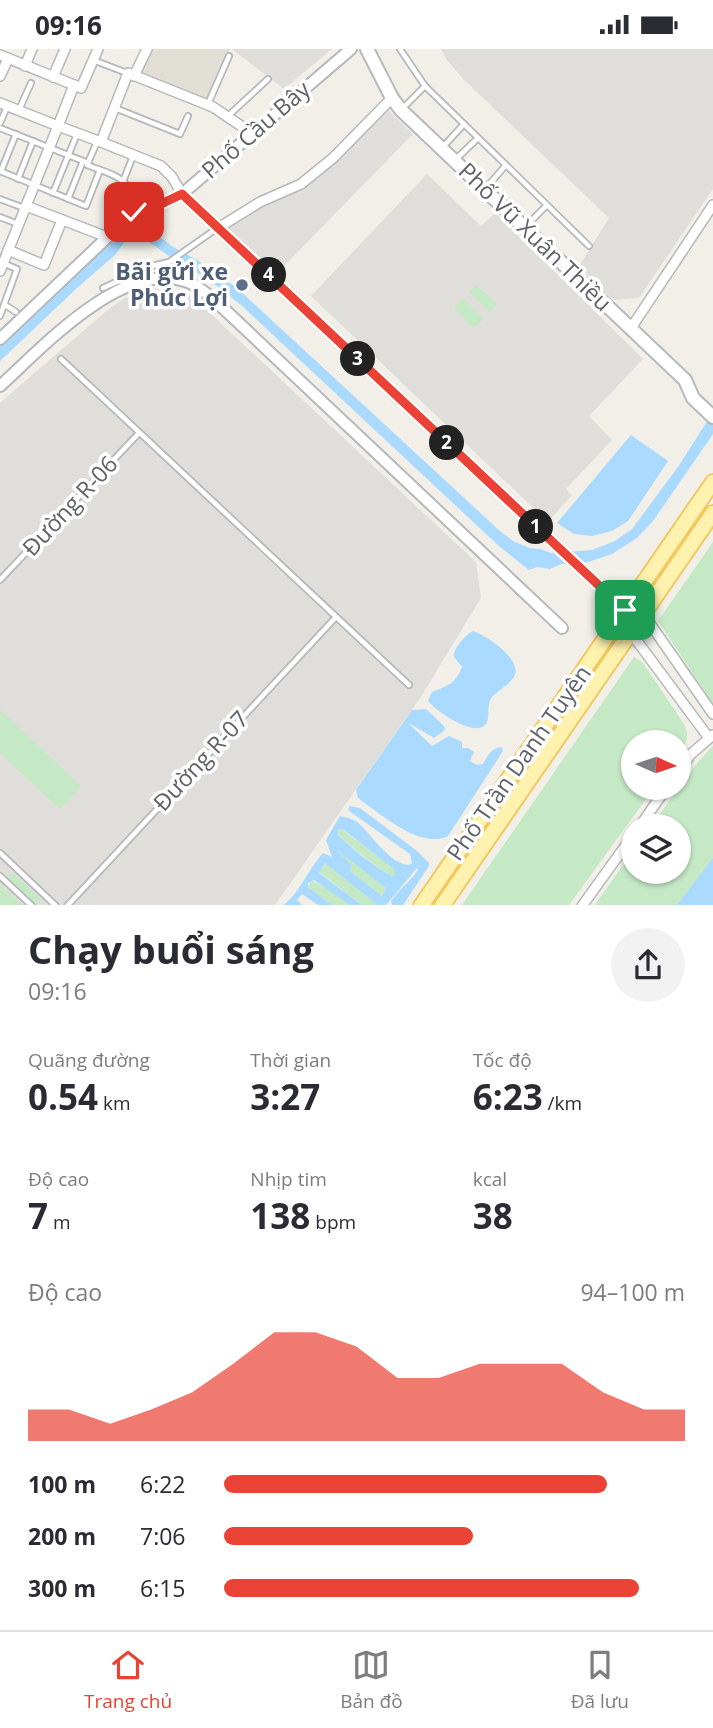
<!DOCTYPE html>
<html lang="vi">
<head>
<meta charset="utf-8">
<style>
	:root { --surface:#fff; --page:#f2f2f3; --text:#2b2b33; --muted:#7c7c81; --line:#e1e1e2; --accent:#ea4335 }
	body { margin:0; font-family:"Open Sans",sans-serif; background:var(--page); color:var(--text); height:100vh; display:flex; flex-direction:column; font-size:26px; white-space:nowrap }
	* { box-sizing:border-box; margin:0 }
	p { font-size:23px; color:var(--muted) }
	.icon { flex:none; width:38px; height:38px; fill:none; stroke:currentColor; stroke-width:2; stroke-linecap:round; stroke-linejoin:round }
	.map { position:relative; height:856px; overflow:hidden }
	.details { display:flex; flex-direction:column; background:var(--surface); flex:1 }
	.details>* { flex:none }
	.needle { width:46px; rotate:93deg }
	.controls { position:absolute; left:621px; top:681px; display:grid; gap:14px }
	.controls a { display:grid; place-items:center; width:70px; height:70px; border-radius:50%; background:var(--surface); box-shadow:0 2px 5px #0004; font-size:35px }
	.pin { position:absolute; display:grid; place-items:center; width:60px; height:60px; color:#fff; margin:-30px; border-radius:14px; box-shadow:0 4px 10px #0006 }
	.km { position:absolute; width:35px; height:35px; margin:-18px; border-radius:50%; background:#222; color:#fff; font-size:19px; line-height:35px; text-align:center }
	.round { display:grid; place-items:center; flex:none; width:74px; height:74px; border-radius:37px; background:var(--page) }
	.headline { display:flex; align-items:center; justify-content:space-between; height:119px; padding:0 28px }
	h1 { font-size:38px; font-weight:700; line-height:52px }
	.figures { display:grid; grid-template-columns:repeat(3,1fr); gap:10px; height:119px; padding:7px 28px }
	.figures div { display:grid; align-content:center }
	.figures b { font-size:35px; font-weight:700 }
	.figures small { font-size:19px; font-weight:400 }
	.figures p { font-size:19px }
	.chart { height:196px; padding:14px 28px }
	.chart p { display:flex; justify-content:space-between }
	.chart svg { width:100%; height:126px; margin-top:7px; fill:var(--accent); opacity:.7 }
	ul { padding:0 28px; list-style:none; font-size:23px }
	li { display:grid; grid-template-columns:112px 84px 1fr; align-items:center; height:52px }
	li i { height:18px; border-radius:9px; background:var(--accent) }
	.status { display:flex; justify-content:space-between; align-items:center; height:49px; padding:0 35px; background:var(--surface); direction:ltr }
	.status svg { height:19px; fill:currentColor }
	.tab-bar { display:flex; justify-content:space-around; align-items:center; height:98px; border-top:2px solid var(--line); background:var(--surface); font-size:19px; color:var(--muted) }
	.tab-bar a { display:grid; justify-items:center; gap:4px }
	.tab-bar .active { color:var(--accent) }
	.map>svg:first-child { display:block }
	.industrial { fill:#e0deda }
	.education { fill:#e1ded6 }
	.green { fill:#c5e8c5 }
	.water { fill:#aadaff; fill-rule:evenodd }
	.lines { fill:none; stroke-linecap:round; stroke-linejoin:round }
	.service-casing { stroke:#b5b8bc; stroke-width:8 }
	.minor-casing { stroke:#b5b8bc; stroke-width:12 }
	.tertiary-casing { stroke:#b5b8bc; stroke-width:14 }
	.secondary-casing { stroke:#b6babf; stroke-width:16 }
	.primary-casing { stroke:#f2c960; stroke-width:18 }
	.service { stroke:#fff; stroke-width:4.5 }
	.minor { stroke:#fff; stroke-width:9 }
	.tertiary { stroke:#fff; stroke-width:10 }
	.secondary { stroke:#fff; stroke-width:12 }
	.primary { stroke:#fff2af; stroke-width:14 }
	.route-casing { stroke:#fff; stroke-width:14 }
	.route { stroke:#ea4335; stroke-width:9 }
	.service-dot { fill:#5c6f8a; stroke:#fff; stroke-width:2.5 }
	.labels { text-anchor:middle; stroke-width:7; stroke-linejoin:round; paint-order:stroke }
	.street-label { font-size:23px; fill:#5f6368; stroke:#fff }
	.service-label { font-size:23px; font-weight:bold; fill:#4e5e75; stroke:#fff; text-anchor:end }
</style>
</head>
<body>
<div class="status"><b>09:16</b><svg viewBox="0 0 49 12"><path d="M0 12V9h3v3zM5 12V6h3v6zM10 12V3h3v9zM15 12V0h3v12zM26 1h20v11H26zM47 4h2v5h-2z"/></svg></div>
<div class="map">
<svg width="713" height="857" viewBox="0 0 713 857">
	<rect width="100%" height="100%" fill="#f1efe8"/>
	<g class="industrial">
		<polygon points="232,0 332,0 284,40"/>
		<polygon points="441,0 713,0 713,140 639,249 613,251 579,217 609,169 463,30 447,11"/>
		<polygon points="387,60 413,85 277,224 225,177 284,144"/>
		<polygon points="427,125 481,177 495,164 643,310 589,367 612,391 566,440 572,446 548,473 311,247"/>
		<polygon points="155,240 184,243 197,252 476,513 481,549 422,646 275,856 0,856 0,354 105,263 123,250 138,243"/>
	</g>
	<polygon class="education" points="148,0 230,0 208,55 137,27"/>
	<g class="green">
		<polygon points="476,236 497,255 490,263 469,243"/>
		<polygon points="463,249 483,270 473,279 454,259"/>
		<polygon points="713,493 713,655 658,572"/>
		<polygon points="604,604 608,606 440,845 437,843"/>
		<path d="M634,608L643,614L684,675C690,687 687,693 679,704V693H634V738L654,739L569,856H462Z"/>
		<polygon points="0,661 81,737 60,760 0,704"/>
		<polygon points="713,697 713,856 594,857 633,802 634,822 679,822 679,777 651,777 698,713"/>
		<path d="M338,780L343,781L395,820V825L392,827C373,816 355,801 338,786Z"/>
		<polygon points="337,800 386,839 382,847 350,822 350,818"/>
		<polygon points="326,814 374,853 375,856 362,856 319,823"/>
		<polygon points="8,825 14,825 40,849 40,855 36,855 8,830"/>
		<polygon points="311,831 334,843 350,856 332,856 308,838"/>
		<polygon points="0,836 22,856 0,856"/>
	</g>
	<g class="water">
		<polygon points="146,169 149,169 153,174 150,180 173,198 199,212 238,240 501,483 513,492 530,499 540,500 551,504 592,501 615,492 632,480 678,418 713,363 713,385 653,472 637,489 612,505 588,513 561,515 550,520 537,518 529,521 500,498 242,257 207,229 182,216 139,186 128,188 115,206 77,239 0,312 0,296 132,175"/>
		<polygon points="631,386 668,412 628,472 612,482 592,487 574,485 557,474"/>
		<path d="M473,582C486,586 520,609 515,625C512,635 499,640 492,648C486,656 490,665 487,673C478,692 436,662 428,652L432,643C448,636 455,636 462,618C461,616 454,609 454,607C453,599 467,585 473,582Z"/>
		<path d="M426,660L444,677L445,681L434,689L407,673L432,697L449,687L462,693V699H468L474,703L470,712L477,716L483,715C488,706 491,699 502,698L503,702L448,787C421,801 379,764 358,749L356,741L412,661Z"/>
		<path d="M350,757L360,759L417,802L429,814V817L403,856H392L391,852C399,840 410,833 418,821L417,819L386,856H375L374,853L325,814L319,824L362,856H350L314,831L308,834V838L332,856H318L302,845L297,851L302,856H283C296,849 310,818 323,804L332,808L326,791L340,767C346,768 352,770 357,773C371,784 389,815 409,816L412,814L410,805L349,762L348,760ZM338,780L344,781L394,820L395,825L392,827C373,817 354,801 338,786ZM337,801L386,839L382,847L350,822L351,816Z"/>
		<polygon points="713,809 713,856 677,856"/>
	</g>
	<g class="lines">
		<defs>
			<g id="service">
				<polyline points="400,0 425,37 589,197"/>
				<polyline points="93,11 127,24"/>
				<polyline points="208,55 229,7"/>
				<polyline points="115,59 180,85 188,67"/>
				<polyline points="19,61 31,34"/>
				<polyline points="401,61 425,37"/>
				<polyline points="228,67 268,30"/>
				<polyline points="0,74 7,58"/>
				<polyline points="0,79 88,114"/>
				<path d="M97,93L87,116C115,127 134,128 134,163"/>
				<polyline points="442,99 464,75"/>
				<polyline points="455,111 478,89"/>
				<polyline points="0,122 86,157 100,121"/>
				<polyline points="1,122 16,85"/>
				<polyline points="18,130 33,92"/>
				<polyline points="124,130 133,107"/>
				<polyline points="486,139 506,116"/>
				<polyline points="53,144 77,85"/>
				<polyline points="0,150 24,159"/>
				<polyline points="68,150 83,112"/>
				<polyline points="0,168 18,175"/>
				<polyline points="525,178 547,156"/>
				<polyline points="103,239 152,217 169,213 216,180"/>
				<polyline points="5,256 16,263"/>
				<polyline points="0,267 17,220 3,214"/>
				<polyline points="61,310 409,636"/>
				<polyline points="0,531 139,384"/>
				<polyline points="0,804 56,857"/>
				<polyline points="0,827 32,857"/>
				<polyline points="67,857 336,568"/>
			</g>
			<g id="minor">
				<polyline points="0,6 74,36 58,77 0,54"/>
				<polyline points="25,17 32,0"/>
				<polyline points="0,27 8,10"/>
				<polyline points="134,27 147,0"/>
				<polyline points="53,28 65,0"/>
				<polyline points="74,36 81,39 98,0"/>
				<polyline points="101,93 161,117 172,128 182,145"/>
				<polyline points="26,157 107,188"/>
				<polyline points="218,179 260,153 301,135 333,109 392,49"/>
				<polyline points="8,201 44,216 62,171"/>
				<polyline points="0,222 58,77 101,93 128,24 213,58 253,85"/>
				<polyline points="631,279 713,156"/>
				<polyline points="644,566 713,665"/>
				<polyline points="631,584 709,689"/>
				<polyline points="679,722 691,705 713,686"/>
				<polyline points="640,777 667,738"/>
				<polyline points="582,857 634,785"/>
			</g>
			<g id="tertiary">
				<polyline points="182,145 625,561 644,566"/>
				<polyline points="0,290 134,163 161,155 182,145 351,0"/>
				<path d="M0,337C43,298 121,212 185,232C200,237 213,250 224,260L562,579"/>
			</g>
			<polyline id="secondary" points="367,0 392,49 401,61 685,331 693,349 713,368"/>
			<g id="primary">
				<polyline points="421,857 713,433"/>
				<polyline points="442,857 713,464"/>
			</g>
		</defs>
		<use href="#service" class="service-casing"/>
		<use href="#minor" class="minor-casing"/>
		<use href="#tertiary" class="tertiary-casing"/>
		<use href="#secondary" class="secondary-casing"/>
		<use href="#primary" class="primary-casing"/>
		<use href="#service" class="service"/>
		<use href="#minor" class="minor"/>
		<use href="#tertiary" class="tertiary"/>
		<use href="#secondary" class="secondary"/>
		<use href="#primary" class="primary"/>
	</g>
	<g class="lines">
		<defs>
			<polyline id="route" points="134,163 161,155 182,145 625,561"/>
		</defs>
		<use href="#route" class="route-casing"/>
		<use href="#route" class="route"/>
	</g>
	<circle class="service-dot" cx="242" cy="236" r="7"/>
	<g class="labels">
		<g class="street-label">
			<text transform="translate(256 81) rotate(-41)" y="8">Phố Cầu Bây</text>
			<text transform="translate(535 188) rotate(44)" y="8">Phố Vũ Xuân Thiều</text>
			<text transform="translate(70 457) rotate(-47)" y="8">Đường R-06</text>
			<text transform="translate(201 712) rotate(-47)" y="8">Đường R-07</text>
			<text transform="translate(519 714) rotate(-55)" y="8">Phố Trần Danh Tuyên</text>
		</g>
		<g class="service-label">
			<text x="228" y="231">Bãi gửi xe<tspan x="228" dy="26">Phúc Lợi</tspan></text>
		</g>
	</g>
</svg>
<div class="controls">
<a><svg class="needle" viewBox="-14 -14 28 28"><path d="M0-13l5 13h-10z" fill="#e53935"/><path d="M0 13l5-13h-10z" fill="#7c7c81"/></svg></a>
<a><svg class="icon" aria-label="layers" viewBox="0 0 24 24"><path d="M12 4l9 5-9 5-9-5zM3 14l9 5 9-5"/></svg></a>
</div>
<div class="pin" style="left:625px;top:561px;background:#1e9e55"><svg class="icon" aria-label="arrive" viewBox="0 0 24 24"><path d="M6 21V4h12l-3 4 3 4H6"/></svg></div>
<div class="pin" style="left:134px;top:163px;background:#d93025"><svg class="icon" aria-label="check" viewBox="0 0 24 24"><path d="M5 12l5 5 9-10"/></svg></div>
<b class="km" style="left:536px;top:478px">1</b>
<b class="km" style="left:447px;top:394px">2</b>
<b class="km" style="left:358px;top:310px">3</b>
<b class="km" style="left:269px;top:226px">4</b>
</div>
<section class="details">
<div class="headline"><div><h1>Chạy buổi sáng</h1><p>09:16</p></div><a class="round"><svg class="icon" aria-label="share" viewBox="0 0 24 24"><path d="M12 15V3M7 8l5-5 5 5M5 13v7h14v-7"/></svg></a></div>
<div class="figures">
<div><p>Quãng đường</p><b>0.54<small> km</small></b></div>
<div><p>Thời gian</p><b>3:27</b></div>
<div><p>Tốc độ</p><b>6:23<small> /km</small></b></div>
</div>
<div class="figures">
<div><p>Độ cao</p><b>7<small> m</small></b></div>
<div><p>Nhịp tim</p><b>138<small> bpm</small></b></div>
<div><p>kcal</p><b>38</b></div>
</div>
<div class="chart"><p><span>Độ cao</span>94–100 m</p>
<svg viewBox="0 0 160 44" preserveAspectRatio="none"><path d="M0 44V33L10 33L20 38L30 33L40 27L50 17L60 6L70 6L80 11L90 22L100 22L110 17L120 17L130 17L140 27L150 33L160 33V44z"/></svg>
</div>
<ul>
<li><b>100 m</b>6:22<i style="width:83%"></i></li>
<li><b>200 m</b>7:06<i style="width:54%"></i></li>
<li><b>300 m</b>6:15<i style="width:90%"></i></li>
</ul>
</section>
<nav class="tab-bar">
<a class="active"><svg class="icon" aria-label="home" viewBox="0 0 24 24"><path d="M3 11l9-7 9 7M6 9v11h12V9"/></svg>Trang chủ</a>
<a><svg class="icon" aria-label="map" viewBox="0 0 24 24"><path d="M3 6l6-2 6 2 6-2v14l-6 2-6-2-6 2zM9 4v14M15 6v14"/></svg>Bản đồ</a>
<a><svg class="icon" aria-label="saved" viewBox="0 0 24 24"><path d="M7 4h10v16l-5-4-5 4z"/></svg>Đã lưu</a>
</nav>
</body>
</html>
